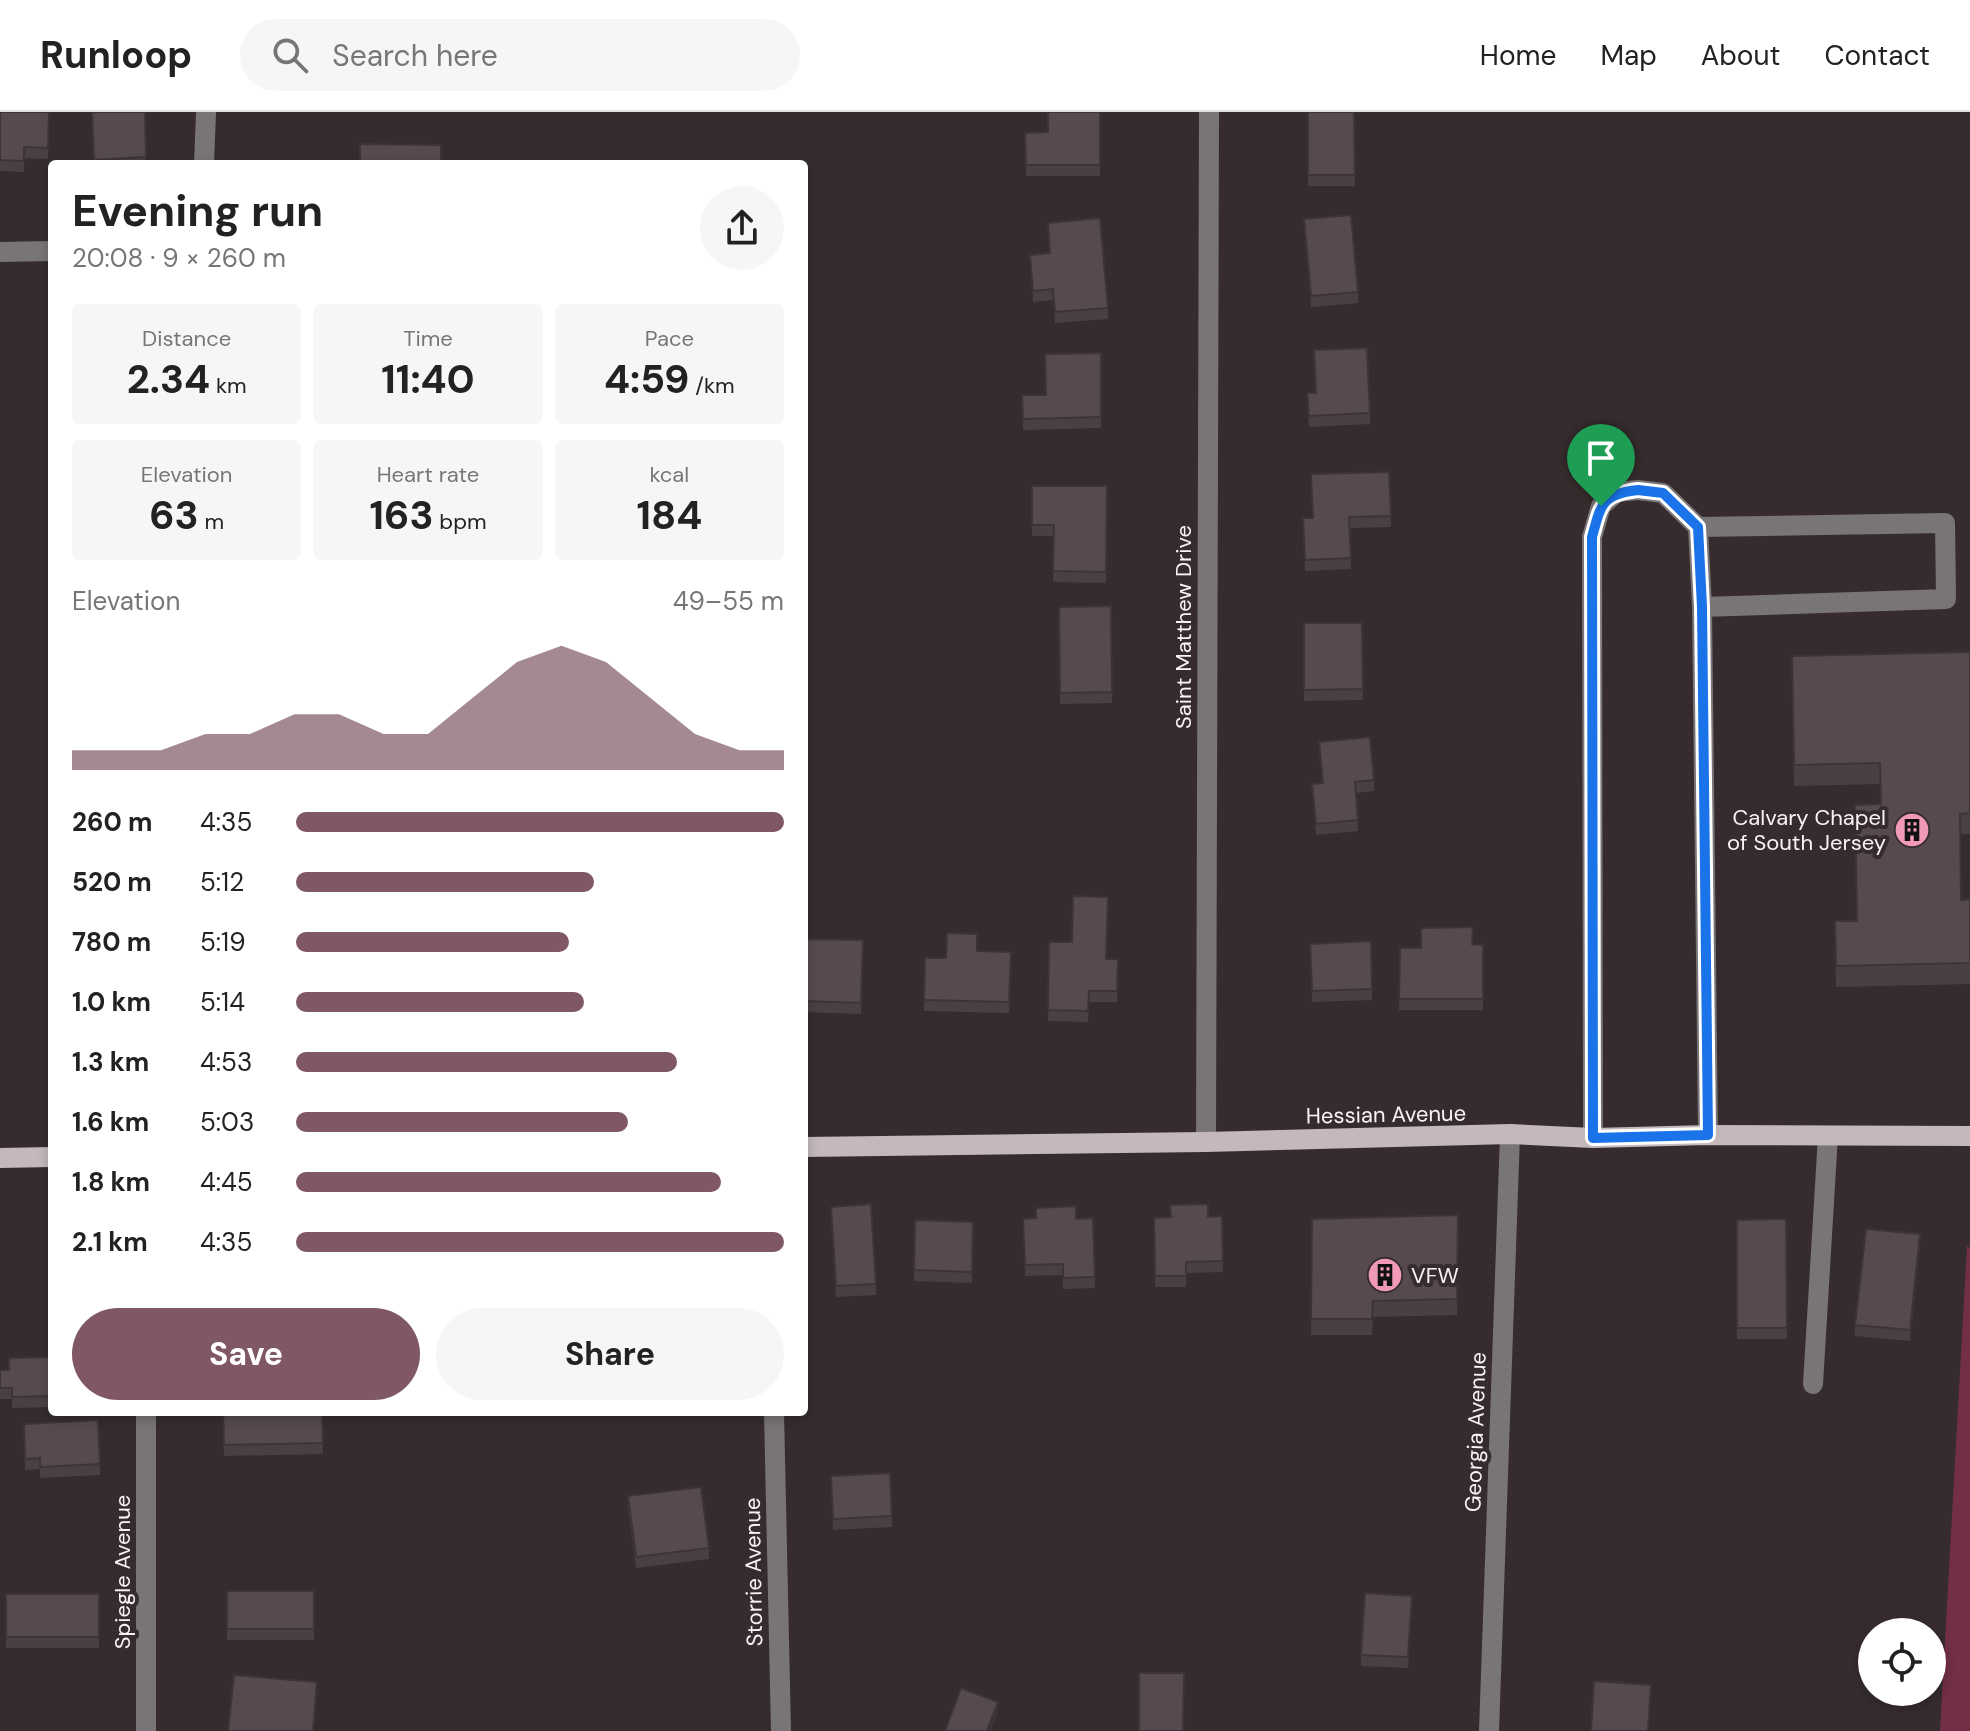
<!DOCTYPE html>
<html lang="en">
<head>
<meta charset="utf-8">
<style>
	:root { --surface:#fff; --page:#f6f6f6; --text:#222; --muted:#767676; --line:#e0e0e0; --accent:#7f5864 }
	body { margin:0; font-family:"DM Sans",sans-serif; background:var(--page); color:var(--text); height:100vh; display:flex; flex-direction:column; font-size:30px; white-space:nowrap }
	* { box-sizing:border-box; margin:0 }
	p { font-size:26px; color:var(--muted) }
	.icon { flex:none; width:44px; height:44px; fill:none; stroke:currentColor; stroke-width:2; stroke-linecap:round; stroke-linejoin:round }
	.map { position:relative; flex:1; overflow:hidden }
	.panel { position:absolute; left:48px; top:48px; width:760px; height:1256px; display:flex; flex-direction:column; background:var(--surface); border-radius:8px; box-shadow:0 4px 12px #0003 }
	.panel>* { flex:none }
	.controls { position:absolute; left:1858px; top:1506px; display:grid; gap:16px }
	.controls a { display:grid; place-items:center; width:88px; height:88px; border-radius:50%; background:var(--surface); box-shadow:0 4px 12px #0003; font-size:40px }
	.pin { position:absolute; display:grid; place-items:center; width:68px; height:68px; color:#fff; margin:-82px -34px; border-radius:50% 50% 50% 0; rotate:-45deg; box-shadow:0 0 8px #0007 }
	.pin .icon { rotate:45deg }
	.round { display:grid; place-items:center; flex:none; width:84px; height:84px; border-radius:42px; background:var(--page) }
	.summary { display:flex; align-items:center; justify-content:space-between; height:136px; padding:0 24px }
	h1 { font-size:44px; font-weight:700; line-height:60px }
	.metrics { display:grid; grid-template-columns:repeat(3,1fr); gap:12px; height:136px; padding:8px 24px }
	.metrics div { display:grid; align-content:center; border-radius:8px; background:var(--page); text-align:center }
	.metrics b { font-size:40px; font-weight:700 }
	.metrics small { font-size:22px; font-weight:400 }
	.metrics p { font-size:22px }
	.chart { height:224px; padding:16px 24px }
	.chart p { display:flex; justify-content:space-between }
	.chart svg { width:100%; height:144px; margin-top:8px; fill:var(--accent); opacity:.7 }
	.primary-button { display:flex; gap:16px; margin-top:auto; padding:16px 24px }
	.primary-button a { flex:1; height:92px; border-radius:48px; background:var(--accent); color:#fff; font-size:32px; font-weight:700; line-height:92px; text-align:center }
	.primary-button a+a { background:var(--page); color:var(--text) }
	ul { padding:0 24px; list-style:none; font-size:26px }
	li { display:grid; grid-template-columns:128px 96px 1fr; align-items:center; height:60px }
	li i { height:20px; border-radius:10px; background:var(--accent) }
	header { display:flex; align-items:center; gap:48px; box-sizing:border-box; height:112px; padding:0 40px; background:var(--surface); border-bottom:2px solid var(--line) }
	header strong { font-size:38px }
	nav { display:flex; gap:44px; margin-inline-start:auto; font-size:28px }
	.search { width:560px; height:72px; background:var(--page); display:flex; align-items:center; gap:20px; box-sizing:border-box; padding:0 28px; border-radius:44px; color:var(--muted); font-size:30px }
	.map>svg:first-child { display:block }
	.green { fill:#722f47 }
	.lines { fill:none; stroke-linecap:round; stroke-linejoin:round }
	.minor { stroke:#797475; stroke-width:20 }
	.major { stroke:#c4b8bb; stroke-width:20 }
	.wall { fill:#4a4043 }
	.shaded-wall { fill:#3c3437 }
	.building { fill:#564a4e; stroke:#3c3437; stroke-width:2 }
	.route-casing { stroke:#fff; stroke-width:16 }
	.route { stroke:#1a73e8; stroke-width:10 }
	.labels { text-anchor:middle; stroke-width:8; stroke-linejoin:round; paint-order:stroke }
	.street-label { font-size:22px; fill:#faf3f5; stroke:#362c2e }
	.poi-label { font-size:22px; fill:#faf3f5; stroke:#362c2e; text-anchor:end }
</style>
</head>
<body>
<header>
<strong>Runloop</strong>
<div class="search"><svg class="icon" aria-label="search" viewBox="0 0 24 24"><circle cx="10" cy="10" r="6"/><path d="M15 15l6 6"/></svg>Search here</div>
<nav><a>Home</a><a>Map</a><a>About</a><a>Contact</a></nav>
</header>
<div class="map">
<svg width="1970" height="1619" viewBox="0 0 1970 1619">
	<rect width="100%" height="100%" fill="#362c2e"/>
	<polygon class="green" points="1967,1134 1970,1136 1970,1619 1940,1619"/>
	<g class="lines">
		<g class="minor">
			<polyline points="204,52 206,0"/>
			<polyline points="0,140 52,139"/>
			<polyline points="1702,495 1698,415 1945,411 1946,487 1702,495 1708,1023"/>
			<polyline points="1593,1026 1592,425 1601,394 1617,380 1638,378 1663,381 1698,415"/>
			<polyline points="1206,1030 1209,0"/>
			<polyline points="1813,1272 1828,1024"/>
			<polyline points="146,1300 146,1619"/>
			<polyline points="774,1300 781,1619"/>
			<polyline points="1489,1619 1510,1022"/>
		</g>
		<g class="major">
			<polyline points="804,1035 1206,1030 1510,1022 1593,1026 1708,1023 1970,1024"/>
			<polyline points="0,1046 52,1045"/>
		</g>
	</g>
	<g class="wall">
		<polygon points="0,0 49,0 48,47 24,46 24,60 0,59"/>
		<polygon points="92,0 145,0 146,52 93,52"/>
		<polygon points="1100,0 1100,64 1026,64 1025,21 1048,20"/>
		<polygon points="1308,0 1354,0 1355,74 1308,74"/>
		<polygon points="1304,107 1358,180 1358,191 1311,195"/>
		<polygon points="1048,111 1108,196 1108,207 1055,211 1053,188 1033,190 1030,143 1049,141"/>
		<polygon points="1101,241 1101,316 1023,318 1022,283 1046,283"/>
		<polygon points="1307,281 1370,301 1370,312 1309,315"/>
		<polygon points="1389,360 1391,415 1350,416 1351,457 1305,459 1303,406 1312,406"/>
		<polygon points="1032,374 1107,374 1106,471 1053,470 1054,424 1032,424"/>
		<polygon points="1111,494 1112,591 1060,592 1059,495"/>
		<polygon points="1304,511 1362,511 1363,588 1304,589"/>
		<polygon points="1970,540 1970,722 1960,722 1961,788 1970,787 1970,872 1836,875 1835,809 1856,809 1880,692 1880,672 1794,674 1792,544"/>
		<polygon points="1319,630 1374,668 1374,679 1356,681 1358,719 1316,723 1312,672 1322,671"/>
		<polygon points="804,827 863,828 861,902 804,900"/>
		<polygon points="1371,829 1372,888 1312,890 1310,832"/>
		<polygon points="1049,830 1107,847 1118,847 1117,890 1089,890 1088,910 1048,909"/>
		<polygon points="1483,833 1483,898 1399,898 1400,836"/>
		<polygon points="977,839 1011,840 1009,901 924,899 925,846 946,846"/>
		<polygon points="1458,1103 1457,1203 1373,1205 1372,1223 1311,1223 1312,1107"/>
		<polygon points="1222,1104 1223,1160 1186,1161 1186,1175 1155,1175 1154,1106"/>
		<polygon points="831,1106 876,1172 876,1183 836,1185"/>
		<polygon points="1093,1106 1095,1176 1063,1177 1063,1163 1025,1164 1023,1107"/>
		<polygon points="1786,1107 1787,1227 1737,1227 1737,1108"/>
		<polygon points="915,1108 973,1110 972,1171 914,1169"/>
		<polygon points="1920,1133 1910,1229 1855,1224 1855,1213"/>
		<polygon points="52,1245 52,1295 12,1296 12,1287 0,1287 0,1258 9,1258"/>
		<polygon points="223,1300 322,1300 323,1342 224,1344"/>
		<polygon points="98,1308 100,1363 40,1366 40,1357 25,1358 24,1312"/>
		<polygon points="890,1361 892,1415 833,1418 831,1364"/>
		<polygon points="628,1384 709,1436 709,1447 636,1456 628,1394"/>
		<rect x="227" y="1479" width="87" height="49"/>
		<rect x="6" y="1482" width="93" height="54"/>
		<polygon points="1412,1495 1408,1556 1361,1554 1361,1543"/>
	</g>
	<g class="shaded-wall">
		<polygon points="1920,1122 1920,1133 1910,1229 1910,1218"/>
		<polygon points="998,1590 998,1601 991,1619 987,1619"/>
	</g>
	<g class="building">
		<polygon points="0,0 49,0 48,36 24,35 24,49 0,48"/>
		<polygon points="92,0 145,0 146,45 94,48"/>
		<polygon points="1048,0 1100,0 1100,53 1026,53 1025,21 1048,20"/>
		<polygon points="1308,0 1354,0 1355,63 1308,63"/>
		<polygon points="360,32 441,33 441,52 360,52"/>
		<polygon points="1351,103 1358,180 1311,184 1304,107"/>
		<polygon points="1100,106 1108,196 1055,200 1053,177 1033,179 1030,143 1050,141 1048,111"/>
		<polygon points="1367,236 1370,301 1309,304 1307,281 1316,281 1314,238"/>
		<polygon points="1101,241 1101,305 1023,307 1022,283 1046,283 1045,242"/>
		<polygon points="1389,360 1391,404 1349,405 1351,446 1305,448 1303,406 1313,406 1311,362"/>
		<polygon points="1032,374 1107,374 1106,460 1053,459 1054,413 1032,413"/>
		<polygon points="1111,494 1112,580 1060,581 1059,495"/>
		<polygon points="1304,511 1362,511 1363,577 1304,578"/>
		<polygon points="1970,540 1970,701 1960,702 1961,788 1970,787 1970,851 1836,854 1835,809 1857,809 1855,693 1881,692 1880,651 1794,653 1792,544"/>
		<polygon points="1370,625 1374,668 1355,670 1358,708 1316,712 1312,672 1323,671 1319,630"/>
		<polygon points="1073,784 1108,785 1106,847 1118,847 1117,879 1089,879 1088,899 1048,898 1049,830 1072,830"/>
		<polygon points="1473,815 1472,832 1483,833 1483,887 1399,887 1400,836 1421,836 1421,816"/>
		<polygon points="947,821 977,822 977,839 1011,840 1009,890 924,888 925,846 946,846"/>
		<polygon points="804,827 863,828 861,891 804,889"/>
		<polygon points="1371,829 1372,877 1312,879 1310,832"/>
		<polygon points="871,1092 876,1172 836,1174 831,1095"/>
		<polygon points="1208,1092 1208,1105 1222,1104 1223,1149 1186,1150 1186,1164 1155,1164 1154,1106 1171,1105 1170,1093"/>
		<polygon points="1076,1094 1076,1107 1093,1106 1095,1165 1063,1166 1063,1152 1025,1153 1023,1107 1036,1106 1036,1096"/>
		<polygon points="1458,1103 1457,1187 1373,1189 1372,1207 1311,1207 1312,1107"/>
		<polygon points="1786,1107 1787,1216 1737,1216 1737,1108"/>
		<polygon points="915,1108 973,1110 972,1160 914,1158"/>
		<polygon points="1866,1117 1920,1122 1910,1218 1855,1213"/>
		<polygon points="52,1245 52,1284 12,1285 12,1276 0,1276 0,1258 9,1258 9,1246"/>
		<polygon points="223,1300 322,1300 323,1331 224,1333"/>
		<polygon points="98,1308 100,1352 40,1355 40,1346 25,1347 24,1312"/>
		<polygon points="890,1361 892,1404 833,1407 831,1364"/>
		<polygon points="701,1375 709,1436 636,1445 628,1384"/>
		<rect x="227" y="1479" width="87" height="38"/>
		<polygon points="1365,1481 1412,1484 1408,1545 1361,1543"/>
		<rect x="6" y="1482" width="93" height="43"/>
		<polygon points="1139,1561 1184,1561 1183,1619 1139,1619"/>
		<polygon points="234,1563 317,1570 313,1619 228,1619"/>
		<polygon points="1594,1569 1651,1573 1648,1619 1591,1619"/>
		<polygon points="961,1576 998,1590 987,1619 945,1619"/>
	</g>
	<g class="lines">
		<defs>
			<path id="route" d="M1638,378L1663,381L1698,415L1702,495L1708,1023L1593,1026L1592,425C1601,393 1601,382 1638,378Z"/>
		</defs>
		<use href="#route" class="route-casing"/>
		<use href="#route" class="route"/>
	</g>
	<defs>
		<symbol id="building-disc" viewBox="-11 -11 22 22"><circle r="9.5" fill="#f09ab5" stroke="#362c2e"/><path d="M-4-6H4V6H1V3H-1V6H-4ZM-2.5-4.3h1.7v1.8h-1.7ZM.8-4.3h1.7v1.8H.8ZM-2.5-1h1.7V.8h-1.7ZM.8-1h1.7V.8H.8Z" fill="#111"/></symbol>
	</defs>
	<g fill-rule="evenodd">
		<use href="#building-disc" x="1892" y="698" width="40" height="40"/>
		<use href="#building-disc" x="1365" y="1143" width="40" height="40"/>
	</g>
	<g class="labels">
		<g class="street-label">
			<text transform="translate(1183 515) rotate(-90)" y="8">Saint Matthew Drive</text>
			<text transform="translate(1386 1002) rotate(-1)" y="8">Hessian Avenue</text>
			<text transform="translate(1475 1320) rotate(-88)" y="8">Georgia Avenue</text>
			<text transform="translate(122 1460) rotate(-90)" y="8">Spiegle Avenue</text>
			<text transform="translate(753 1460) rotate(-91)" y="8">Storrie Avenue</text>
		</g>
		<g class="poi-label">
			<text x="1886" y="713">Calvary Chapel<tspan x="1886" dy="25">of South Jersey</tspan></text>
			<text x="1411" y="1171" text-anchor="start">VFW</text>
		</g>
	</g>
</svg>
<div class="controls">
<a><svg class="icon" aria-label="locate" viewBox="0 0 24 24"><circle cx="12" cy="12" r="6"/><path d="M12 2v4M12 18v4M2 12h4M18 12h4"/></svg></a>
</div>
<div class="pin" style="left:1601px;top:394px;background:#1e9e55"><svg class="icon" aria-label="arrive" viewBox="0 0 24 24"><path d="M6 21V4h12l-3 4 3 4H6"/></svg></div>
<section class="panel">
<div class="summary"><div><h1>Evening run</h1><p>20:08 · 9 × 260 m</p></div><a class="round"><svg class="icon" aria-label="share" viewBox="0 0 24 24"><path d="M12 15V3M7 8l5-5 5 5M5 13v7h14v-7"/></svg></a></div>
<div class="metrics">
<div><p>Distance</p><b>2.34<small> km</small></b></div>
<div><p>Time</p><b>11:40</b></div>
<div><p>Pace</p><b>4:59<small> /km</small></b></div>
</div>
<div class="metrics">
<div><p>Elevation</p><b>63<small> m</small></b></div>
<div><p>Heart rate</p><b>163<small> bpm</small></b></div>
<div><p>kcal</p><b>184</b></div>
</div>
<div class="chart"><p><span>Elevation</span>49–55 m</p>
<svg viewBox="0 0 160 44" preserveAspectRatio="none"><path d="M0 44V38L10 38L20 38L30 33L40 33L50 27L60 27L70 33L80 33L90 22L100 11L110 6L120 11L130 22L140 33L150 38L160 38V44z"/></svg>
</div>
<ul>
<li><b>260 m</b>4:35<i style="width:100%"></i></li>
<li><b>520 m</b>5:12<i style="width:61%"></i></li>
<li><b>780 m</b>5:19<i style="width:56%"></i></li>
<li><b>1.0 km</b>5:14<i style="width:59%"></i></li>
<li><b>1.3 km</b>4:53<i style="width:78%"></i></li>
<li><b>1.6 km</b>5:03<i style="width:68%"></i></li>
<li><b>1.8 km</b>4:45<i style="width:87%"></i></li>
<li><b>2.1 km</b>4:35<i style="width:100%"></i></li>
</ul>
<div class="primary-button"><a>Save</a><a>Share</a></div>
</section>
</div>
</body>
</html>
